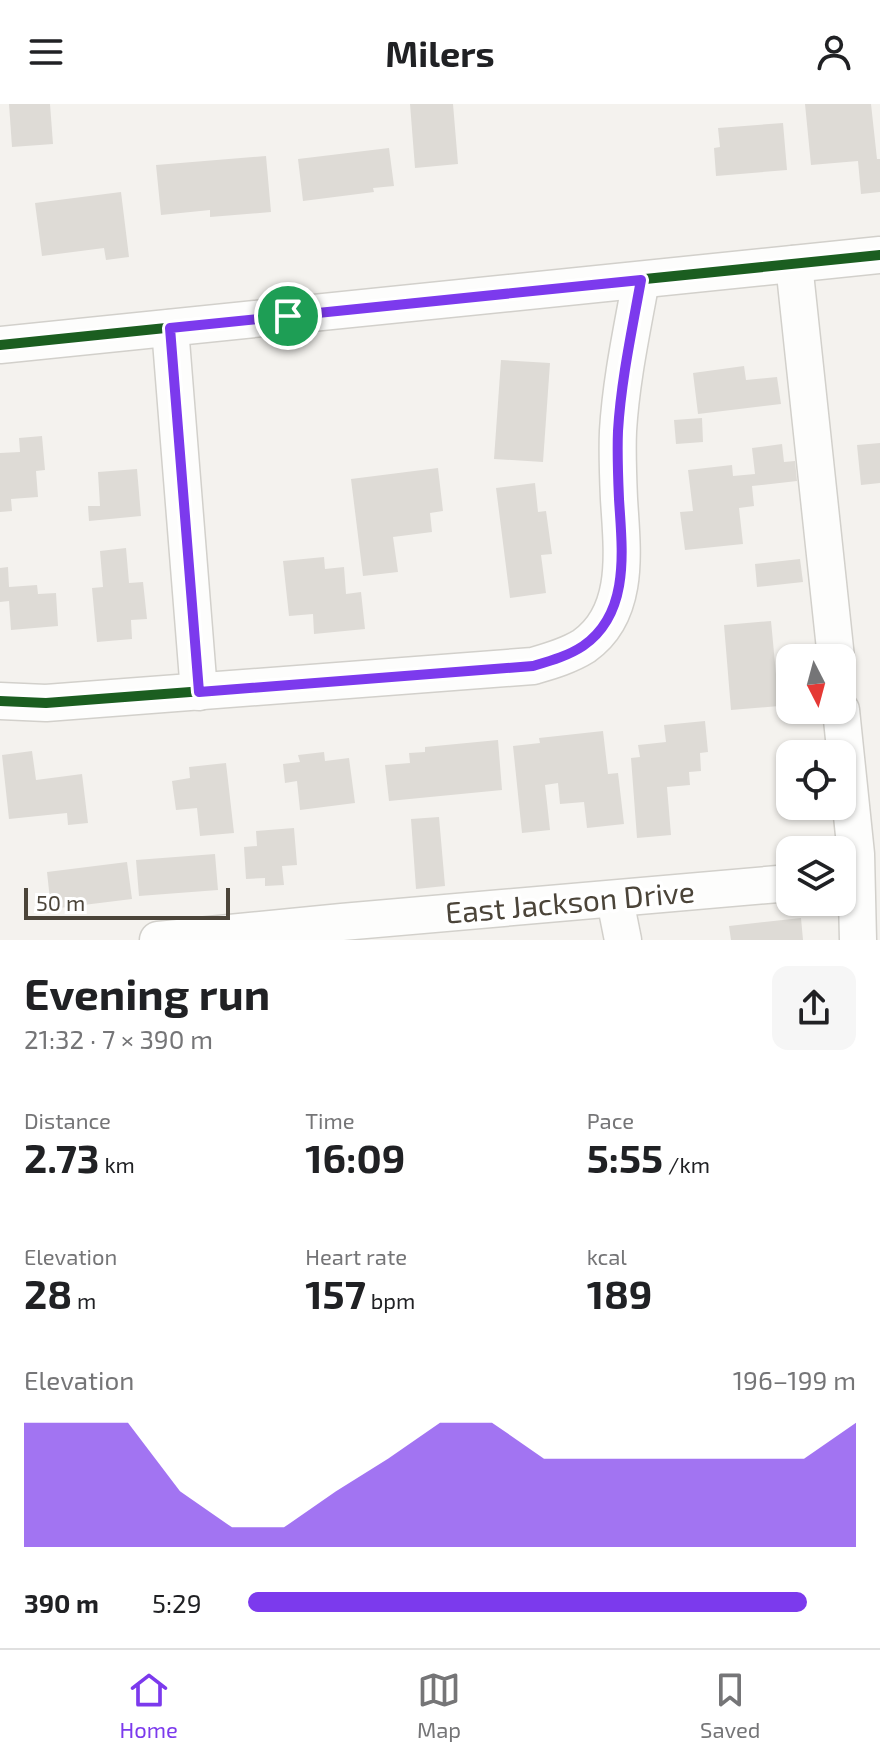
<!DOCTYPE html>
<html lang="en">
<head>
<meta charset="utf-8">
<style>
	:root { --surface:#fff; --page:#f6f6f6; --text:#202124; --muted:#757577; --line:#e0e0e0; --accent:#7c3aed }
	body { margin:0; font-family:"Exo 2",sans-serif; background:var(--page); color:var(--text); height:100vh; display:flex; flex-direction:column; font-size:30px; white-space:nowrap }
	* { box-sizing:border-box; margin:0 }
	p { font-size:26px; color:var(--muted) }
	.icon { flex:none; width:44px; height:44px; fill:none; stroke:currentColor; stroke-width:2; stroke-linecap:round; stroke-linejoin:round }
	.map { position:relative; height:836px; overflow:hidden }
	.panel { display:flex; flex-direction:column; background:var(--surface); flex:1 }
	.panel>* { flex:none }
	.needle { width:52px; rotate:174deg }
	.buttons { position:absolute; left:776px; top:540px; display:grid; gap:16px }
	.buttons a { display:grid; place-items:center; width:80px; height:80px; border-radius:16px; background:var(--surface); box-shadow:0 2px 6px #0004; font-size:40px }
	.scale { position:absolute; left:24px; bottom:20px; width:206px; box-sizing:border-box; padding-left:8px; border:4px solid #4b4439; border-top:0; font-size:22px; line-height:28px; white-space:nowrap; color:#4b4439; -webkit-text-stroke:6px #fff; paint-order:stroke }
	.pin { position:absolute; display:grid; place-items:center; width:68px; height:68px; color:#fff; margin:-34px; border:4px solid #fff; border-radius:50%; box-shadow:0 2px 8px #0007 }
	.round { display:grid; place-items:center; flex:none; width:84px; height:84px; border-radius:16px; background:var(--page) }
	.summary { display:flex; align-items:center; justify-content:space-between; height:136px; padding:0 24px }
	h1 { font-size:44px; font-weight:700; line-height:60px }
	.metrics { display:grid; grid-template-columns:repeat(3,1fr); gap:12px; height:136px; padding:8px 24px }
	.metrics div { display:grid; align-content:center }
	.metrics b { font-size:40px; font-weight:700 }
	.metrics small { font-size:22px; font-weight:400 }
	.metrics p { font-size:22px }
	.chart { height:224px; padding:16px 24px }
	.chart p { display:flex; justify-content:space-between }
	.chart svg { width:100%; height:144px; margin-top:8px; fill:var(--accent); opacity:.7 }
	ul { padding:0 24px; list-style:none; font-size:26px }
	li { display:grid; grid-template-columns:128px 96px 1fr; align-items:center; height:60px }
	li i { height:20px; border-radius:10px; background:var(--accent) }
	header { display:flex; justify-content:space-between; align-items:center; height:104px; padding:0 24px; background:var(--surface); font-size:36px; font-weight:700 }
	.tabs { display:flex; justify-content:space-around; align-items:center; height:112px; border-top:2px solid var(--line); background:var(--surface); font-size:22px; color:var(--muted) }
	.tabs a { display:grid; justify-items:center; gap:4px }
	.tabs .selected { color:var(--accent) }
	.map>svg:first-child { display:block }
	.building { fill:#dedbd6 }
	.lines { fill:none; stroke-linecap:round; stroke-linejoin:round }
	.minor-casing { stroke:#d2d0cb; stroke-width:39 }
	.minor { stroke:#fdfdfc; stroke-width:36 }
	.cycleway-casing { stroke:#fff; stroke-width:15 }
	.cycleway { stroke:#1b5e20; stroke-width:10 }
	.route-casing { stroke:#fff; stroke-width:16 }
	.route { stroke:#7c3aed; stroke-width:10 }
	.labels { text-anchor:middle; stroke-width:7; stroke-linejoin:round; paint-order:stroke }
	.street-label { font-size:30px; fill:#4b4439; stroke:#fff }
</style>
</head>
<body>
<header><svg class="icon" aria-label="menu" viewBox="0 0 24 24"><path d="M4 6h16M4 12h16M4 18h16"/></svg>Milers<svg class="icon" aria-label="person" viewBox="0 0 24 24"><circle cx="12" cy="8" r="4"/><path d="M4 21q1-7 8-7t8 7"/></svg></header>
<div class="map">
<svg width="880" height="836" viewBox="0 0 880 836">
	<rect width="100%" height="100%" fill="#f4f2ee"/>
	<g class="building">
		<polygon points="9,0 50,0 53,40 12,43"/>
		<polygon points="410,0 453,0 458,60 415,64"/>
		<polygon points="805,0 871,0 877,55 880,55 880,88 861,90 858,57 811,61"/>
		<polygon points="783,19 787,66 716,72 714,44 720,43 718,24"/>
		<polygon points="389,44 394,82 373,84 374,88 303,97 298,55"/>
		<polygon points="266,52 271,108 210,113 210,106 161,111 156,61"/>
		<polygon points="121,88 129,153 106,156 104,144 42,152 35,99"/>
		<polygon points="501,256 550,259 543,358 494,355"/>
		<polygon points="744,262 746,276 777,273 781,300 698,310 693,269"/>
		<polygon points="702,314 703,338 676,340 674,316"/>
		<polygon points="42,332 45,366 36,367 38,393 11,395 12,407 0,408 0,349 20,348 19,334"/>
		<polygon points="880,339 880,379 861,381 857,341"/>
		<polygon points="782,340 784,358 795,357 797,377 752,382 754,402 739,404 743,440 685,446 680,408 693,407 688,366 732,361 733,372 755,370 752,344"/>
		<polygon points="438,364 443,407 430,409 432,428 393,433 398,468 363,472 351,375"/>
		<polygon points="137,365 141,412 89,417 88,402 100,402 98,368"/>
		<polygon points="535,379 538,408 546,407 552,450 541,451 546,489 510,494 496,384"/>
		<polygon points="126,444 129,479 143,478 147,515 131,516 132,535 97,538 92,484 103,483 100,447"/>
		<polygon points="324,453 325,465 344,463 346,490 361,488 365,525 314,530 313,510 289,512 283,457"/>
		<polygon points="800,455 803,478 757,483 755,460"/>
		<polygon points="8,463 9,483 37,481 38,490 56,489 58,522 11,526 9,497 0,498 0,464"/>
		<polygon points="771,517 779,602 731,606 724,521"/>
		<polygon points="705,617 708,648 700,649 701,667 689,668 690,681 667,683 671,731 637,734 631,654 640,653 638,641 666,638 664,621"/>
		<polygon points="603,627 608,670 618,669 624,720 587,724 584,698 560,700 558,679 545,681 550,726 522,729 513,642 540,639 539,634"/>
		<polygon points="498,636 502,686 389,697 385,661 410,659 409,649 425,648 425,643"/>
		<polygon points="32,647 36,676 82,670 88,719 68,721 67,709 9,715 2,651"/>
		<polygon points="324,648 325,657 349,654 355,699 300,706 297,677 285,679 283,660 300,658 298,651"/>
		<polygon points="226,659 234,729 200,732 197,704 176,706 172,677 190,674 189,663"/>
		<polygon points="439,713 445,782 416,785 411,715"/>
		<polygon points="294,724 297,761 282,762 284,781 265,782 265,774 246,775 244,743 257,742 256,727"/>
		<polygon points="215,750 218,786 139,792 136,756"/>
		<polygon points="127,758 132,795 51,805 47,768"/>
		<polygon points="801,814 803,836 731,836 729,822"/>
	</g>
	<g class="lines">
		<defs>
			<g id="minor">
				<polyline points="794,160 836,554"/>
				<polyline points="170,224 199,588"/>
				<polyline points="0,241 880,151"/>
				<path d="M0,597L46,599L533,562C550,557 568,552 584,542C631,509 622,445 619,395C618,372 617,350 618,327C621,276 632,226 641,176"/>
				<polyline points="841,606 856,750 858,836"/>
				<polyline points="615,796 623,836"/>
				<polyline points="158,836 342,818 790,779"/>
			</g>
		</defs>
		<use href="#minor" class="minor-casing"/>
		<use href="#minor" class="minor"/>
		<defs>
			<g id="cycleway">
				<polyline points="0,241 880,151"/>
				<path d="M0,597L46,599L533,562C550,557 568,552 584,542C631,509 622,445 619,395C618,372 617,350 618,327C621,276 632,226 641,176"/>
			</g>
		</defs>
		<use href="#cycleway" class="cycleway-casing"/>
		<use href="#cycleway" class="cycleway"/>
	</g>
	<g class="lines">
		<defs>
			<path id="route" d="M641,176C632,226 621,277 618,327C617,350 618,372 619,395C622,445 631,509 583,542C568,552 550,557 533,562L199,588L170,224Z"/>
		</defs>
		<use href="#route" class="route-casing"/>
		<use href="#route" class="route"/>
	</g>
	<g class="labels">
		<g class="street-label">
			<text transform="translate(570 799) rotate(-5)" y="10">East Jackson Drive</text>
		</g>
	</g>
</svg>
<div class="buttons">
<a><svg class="needle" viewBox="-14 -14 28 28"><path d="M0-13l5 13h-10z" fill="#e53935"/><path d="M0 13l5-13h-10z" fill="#757577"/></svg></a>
<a><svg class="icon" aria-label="locate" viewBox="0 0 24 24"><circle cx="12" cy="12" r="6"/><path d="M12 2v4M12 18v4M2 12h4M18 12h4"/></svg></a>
<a><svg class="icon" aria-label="layers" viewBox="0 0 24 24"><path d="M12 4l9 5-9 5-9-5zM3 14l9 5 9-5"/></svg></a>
</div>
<div class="scale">50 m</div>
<div class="pin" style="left:288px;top:212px;background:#1e9e55"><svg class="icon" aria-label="arrive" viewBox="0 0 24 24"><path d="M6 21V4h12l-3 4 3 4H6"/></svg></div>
</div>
<section class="panel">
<div class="summary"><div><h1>Evening run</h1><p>21:32 · 7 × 390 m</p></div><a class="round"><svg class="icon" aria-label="share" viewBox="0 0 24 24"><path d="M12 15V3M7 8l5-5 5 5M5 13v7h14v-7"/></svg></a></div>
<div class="metrics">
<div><p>Distance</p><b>2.73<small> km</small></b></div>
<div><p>Time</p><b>16:09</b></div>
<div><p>Pace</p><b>5:55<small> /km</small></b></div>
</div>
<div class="metrics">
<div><p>Elevation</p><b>28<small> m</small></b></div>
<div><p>Heart rate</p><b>157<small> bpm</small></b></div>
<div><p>kcal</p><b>189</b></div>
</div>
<div class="chart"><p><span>Elevation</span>196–199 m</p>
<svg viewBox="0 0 160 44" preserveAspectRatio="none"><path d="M0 44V6L10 6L20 6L30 27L40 38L50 38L60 27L70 17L80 6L90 6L100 17L110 17L120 17L130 17L140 17L150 17L160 6V44z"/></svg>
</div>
<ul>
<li><b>390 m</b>5:29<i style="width:92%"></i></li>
</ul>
</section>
<nav class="tabs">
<a class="selected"><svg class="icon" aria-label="home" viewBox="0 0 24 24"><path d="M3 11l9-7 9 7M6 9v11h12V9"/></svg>Home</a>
<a><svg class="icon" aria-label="map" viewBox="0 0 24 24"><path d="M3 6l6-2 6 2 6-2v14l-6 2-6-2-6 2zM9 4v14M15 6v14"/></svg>Map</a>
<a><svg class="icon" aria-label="saved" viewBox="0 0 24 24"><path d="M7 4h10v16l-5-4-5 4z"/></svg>Saved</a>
</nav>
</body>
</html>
